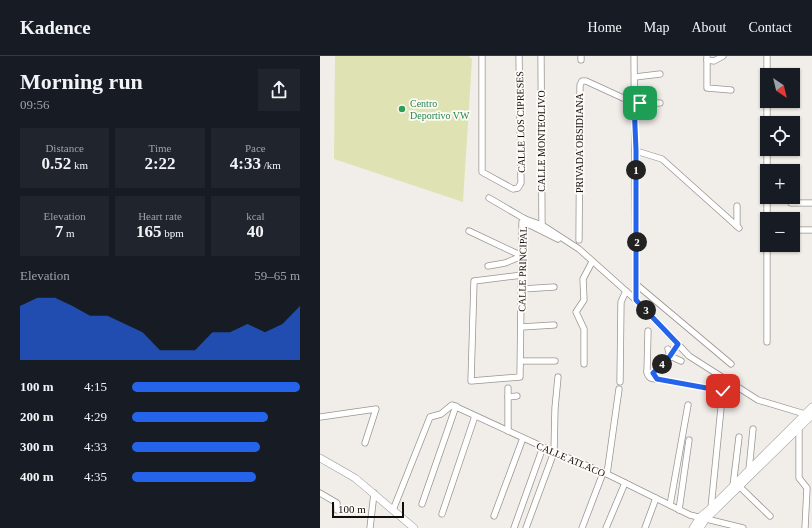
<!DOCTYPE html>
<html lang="en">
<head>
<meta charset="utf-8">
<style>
	:root { --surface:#171b24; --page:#20242c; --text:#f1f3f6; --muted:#9ea1a6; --line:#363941; --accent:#2563eb }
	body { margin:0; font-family:"Times New Roman",serif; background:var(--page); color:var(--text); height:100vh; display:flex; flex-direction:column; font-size:15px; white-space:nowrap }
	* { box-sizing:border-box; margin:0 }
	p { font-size:13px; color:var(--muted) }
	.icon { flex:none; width:22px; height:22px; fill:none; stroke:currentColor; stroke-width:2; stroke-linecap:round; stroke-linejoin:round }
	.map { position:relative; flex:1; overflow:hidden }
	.sheet { display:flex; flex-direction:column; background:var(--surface); width:320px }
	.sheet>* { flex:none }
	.needle { width:26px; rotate:145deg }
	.buttons { position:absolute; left:440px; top:12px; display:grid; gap:8px }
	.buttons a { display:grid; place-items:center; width:40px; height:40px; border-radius:0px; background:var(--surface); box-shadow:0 1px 3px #0004; font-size:20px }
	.scale { position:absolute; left:12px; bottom:10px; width:72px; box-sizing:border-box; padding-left:4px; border:2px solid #100f0e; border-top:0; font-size:11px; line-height:14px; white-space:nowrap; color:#100f0e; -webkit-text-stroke:3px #fefaf6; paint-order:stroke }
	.pin { position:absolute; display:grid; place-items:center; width:34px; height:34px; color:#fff; margin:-17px; border-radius:8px; box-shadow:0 2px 6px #0006 }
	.km { position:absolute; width:20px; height:20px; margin:-10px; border-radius:50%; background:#222; color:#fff; font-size:11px; line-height:20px; text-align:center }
	.round { display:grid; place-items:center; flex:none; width:42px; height:42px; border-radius:0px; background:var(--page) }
	.headline { display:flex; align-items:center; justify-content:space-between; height:68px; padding:0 20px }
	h1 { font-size:22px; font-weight:700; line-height:30px }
	.metrics { display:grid; grid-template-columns:repeat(3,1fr); gap:6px; height:68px; padding:4px 20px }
	.metrics div { display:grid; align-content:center; border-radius:0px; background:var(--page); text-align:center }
	.metrics b { font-size:17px; font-weight:700 }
	.metrics small { font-size:11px; font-weight:400 }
	.metrics p { font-size:11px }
	.chart { height:112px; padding:8px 20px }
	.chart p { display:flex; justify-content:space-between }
	.chart svg { width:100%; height:72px; margin-top:4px; fill:var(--accent); opacity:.7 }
	ul { padding:0 20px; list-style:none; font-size:13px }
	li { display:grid; grid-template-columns:64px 48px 1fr; align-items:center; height:30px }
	li i { height:10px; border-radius:5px; background:var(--accent) }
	header { display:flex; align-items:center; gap:24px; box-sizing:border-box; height:56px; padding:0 20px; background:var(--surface); border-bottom:1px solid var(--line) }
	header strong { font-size:19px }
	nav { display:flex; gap:22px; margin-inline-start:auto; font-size:14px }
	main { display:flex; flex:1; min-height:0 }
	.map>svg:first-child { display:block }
	.pitch { fill:#dfe3b3 }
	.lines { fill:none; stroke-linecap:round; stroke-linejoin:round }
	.minor-casing { stroke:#999591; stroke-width:7 }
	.tertiary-casing { stroke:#999591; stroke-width:8 }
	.minor { stroke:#fff; stroke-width:5.5 }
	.tertiary { stroke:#fff; stroke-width:7 }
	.route-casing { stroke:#fff; stroke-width:8 }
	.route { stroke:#2563eb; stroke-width:5 }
	.leisure-dot { fill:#2e9e5b; stroke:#fefaf6; stroke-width:1.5 }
	.labels { text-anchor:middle; stroke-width:3.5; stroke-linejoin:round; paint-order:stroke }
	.leisure-label { font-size:10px; fill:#27864d; stroke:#fefaf6; text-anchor:start }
	.street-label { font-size:10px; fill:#100f0e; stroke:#fefaf6 }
</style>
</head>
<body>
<header>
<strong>Kadence</strong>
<nav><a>Home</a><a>Map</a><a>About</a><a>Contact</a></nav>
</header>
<main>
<section class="sheet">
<div class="headline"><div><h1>Morning run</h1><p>09:56</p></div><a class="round"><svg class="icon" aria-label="share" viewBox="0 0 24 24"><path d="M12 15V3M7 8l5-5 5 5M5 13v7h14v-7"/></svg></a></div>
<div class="metrics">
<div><p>Distance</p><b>0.52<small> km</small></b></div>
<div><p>Time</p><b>2:22</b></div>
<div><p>Pace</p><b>4:33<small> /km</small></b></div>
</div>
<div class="metrics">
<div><p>Elevation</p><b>7<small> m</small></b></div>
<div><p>Heart rate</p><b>165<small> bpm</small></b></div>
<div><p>kcal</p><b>40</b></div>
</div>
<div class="chart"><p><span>Elevation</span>59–65 m</p>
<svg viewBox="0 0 160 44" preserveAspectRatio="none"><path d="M0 44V11L10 6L20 6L30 11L40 17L50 17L60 22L70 27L80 38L90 38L100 38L110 27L120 27L130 22L140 27L150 22L160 11V44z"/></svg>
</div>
<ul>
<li><b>100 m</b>4:15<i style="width:100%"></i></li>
<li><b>200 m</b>4:29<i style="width:81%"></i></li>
<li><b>300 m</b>4:33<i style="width:76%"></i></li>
<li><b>400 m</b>4:35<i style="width:74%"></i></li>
</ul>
</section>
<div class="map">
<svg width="492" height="472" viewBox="0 0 492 472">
	<rect width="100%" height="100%" fill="#f1ede9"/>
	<polygon class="pitch" points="15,0 148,0 152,3 143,146 14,103"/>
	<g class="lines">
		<defs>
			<g id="minor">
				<polyline points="162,0 162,116 193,133 198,132 201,127 199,0"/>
				<polyline points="221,0 222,169"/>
				<polyline points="314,0 316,244"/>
				<polyline points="387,0 387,32 411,34"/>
				<polyline points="447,0 447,286"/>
				<polyline points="261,4 261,0"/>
				<polyline points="387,4 394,5 403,0"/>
				<polyline points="315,21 340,18"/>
				<polyline points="316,95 342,103 419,172"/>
				<polyline points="169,142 205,163 222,169 259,193 316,244 369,300 438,344 488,359"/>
				<polyline points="471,147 492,147"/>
				<polyline points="417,170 417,150"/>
				<polyline points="205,173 206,167 238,183"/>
				<polyline points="473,174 492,174"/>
				<polyline points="149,175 202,200 196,197"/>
				<polyline points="259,184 260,29 262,25 266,25 314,47 340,47"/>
				<polyline points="168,210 185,207 202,200"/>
				<polyline points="203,219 154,225 151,325 200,321 202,166 205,163"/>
				<polyline points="317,229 411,308"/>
				<polyline points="202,233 234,231"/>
				<polyline points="201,271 234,269"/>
				<polyline points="348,293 350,300 361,305"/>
				<polyline points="201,305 235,305"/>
				<polyline points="264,308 264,273 256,256 264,244 263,223 272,206"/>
				<polyline points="327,316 328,275"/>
				<path d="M327,316L333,317L337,323C331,323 328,322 327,316Z"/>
				<polyline points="333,317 350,300 358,288"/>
				<polyline points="337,323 403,335"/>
				<polyline points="300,326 301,246 306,235"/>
				<polyline points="188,332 188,375"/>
				<polyline points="188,341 197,340"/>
				<polyline points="0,361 56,353 45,387"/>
				<polyline points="479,373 479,422 487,432 485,472"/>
				<polyline points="429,414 433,373"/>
				<polyline points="287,418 299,333"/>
				<polyline points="413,430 419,381"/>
				<polyline points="420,431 450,460"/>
				<polyline points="0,437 17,447 17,454"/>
				<polyline points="102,448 136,350"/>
				<polyline points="350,449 368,349"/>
				<polyline points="391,452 401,352"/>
				<polyline points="73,454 110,361 121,358 132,349 234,396 287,418 370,459 423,472"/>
				<polyline points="359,454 369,384"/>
				<polyline points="122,458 155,360"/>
				<polyline points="174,460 203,382"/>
				<polyline points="50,472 54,437"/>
				<polyline points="194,472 223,391"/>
				<polyline points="206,472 234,396 235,352 238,321"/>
				<polyline points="262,472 283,417"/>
				<polyline points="286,472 305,427"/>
				<polyline points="325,472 336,442"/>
			</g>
			<g id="tertiary">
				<polyline points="0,402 35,422 94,472"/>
				<polyline points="373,472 380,461 391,452 492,351"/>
				<polyline points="380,472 385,464 492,359"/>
			</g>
		</defs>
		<use href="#minor" class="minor-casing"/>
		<use href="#tertiary" class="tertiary-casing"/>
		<use href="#minor" class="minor"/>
		<use href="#tertiary" class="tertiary"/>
	</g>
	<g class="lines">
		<defs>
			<polyline id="route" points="320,47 314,47 316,94 316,244 358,288 350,300 333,317 337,323 403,335"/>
		</defs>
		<use href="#route" class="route-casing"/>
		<use href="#route" class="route"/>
	</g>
	<circle class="leisure-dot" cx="82" cy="53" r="4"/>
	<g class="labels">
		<g class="leisure-label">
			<text x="90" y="51">Centro<tspan x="90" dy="12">Deportivo VW</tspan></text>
		</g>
		<g class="street-label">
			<text transform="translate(200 66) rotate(-91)" y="4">CALLE LOS CIPRESES</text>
			<text transform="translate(221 85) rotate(-90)" y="4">CALLE MONTEOLIVO</text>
			<text transform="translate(259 87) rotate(-90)" y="4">PRIVADA OBSIDIANA</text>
			<text transform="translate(202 213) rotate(-89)" y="4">CALLE PRINCIPAL</text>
			<text transform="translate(251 403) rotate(23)" y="4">CALLE ATLACO</text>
		</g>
	</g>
</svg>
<div class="buttons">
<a><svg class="needle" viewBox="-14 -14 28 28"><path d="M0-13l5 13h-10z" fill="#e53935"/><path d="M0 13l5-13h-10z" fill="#9ea1a6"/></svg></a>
<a><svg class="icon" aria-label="locate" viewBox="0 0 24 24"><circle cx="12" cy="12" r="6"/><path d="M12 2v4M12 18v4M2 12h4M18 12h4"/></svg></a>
<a>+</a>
<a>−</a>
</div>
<div class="scale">100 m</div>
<div class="pin" style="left:320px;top:47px;background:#1e9e55"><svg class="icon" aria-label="arrive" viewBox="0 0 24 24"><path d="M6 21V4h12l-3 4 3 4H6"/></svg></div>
<div class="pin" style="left:403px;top:335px;background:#d93025"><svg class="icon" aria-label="check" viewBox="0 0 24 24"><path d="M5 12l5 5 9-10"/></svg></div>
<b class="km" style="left:316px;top:114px">1</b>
<b class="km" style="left:317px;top:186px">2</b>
<b class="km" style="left:326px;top:254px">3</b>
<b class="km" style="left:342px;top:308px">4</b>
</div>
</main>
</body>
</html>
